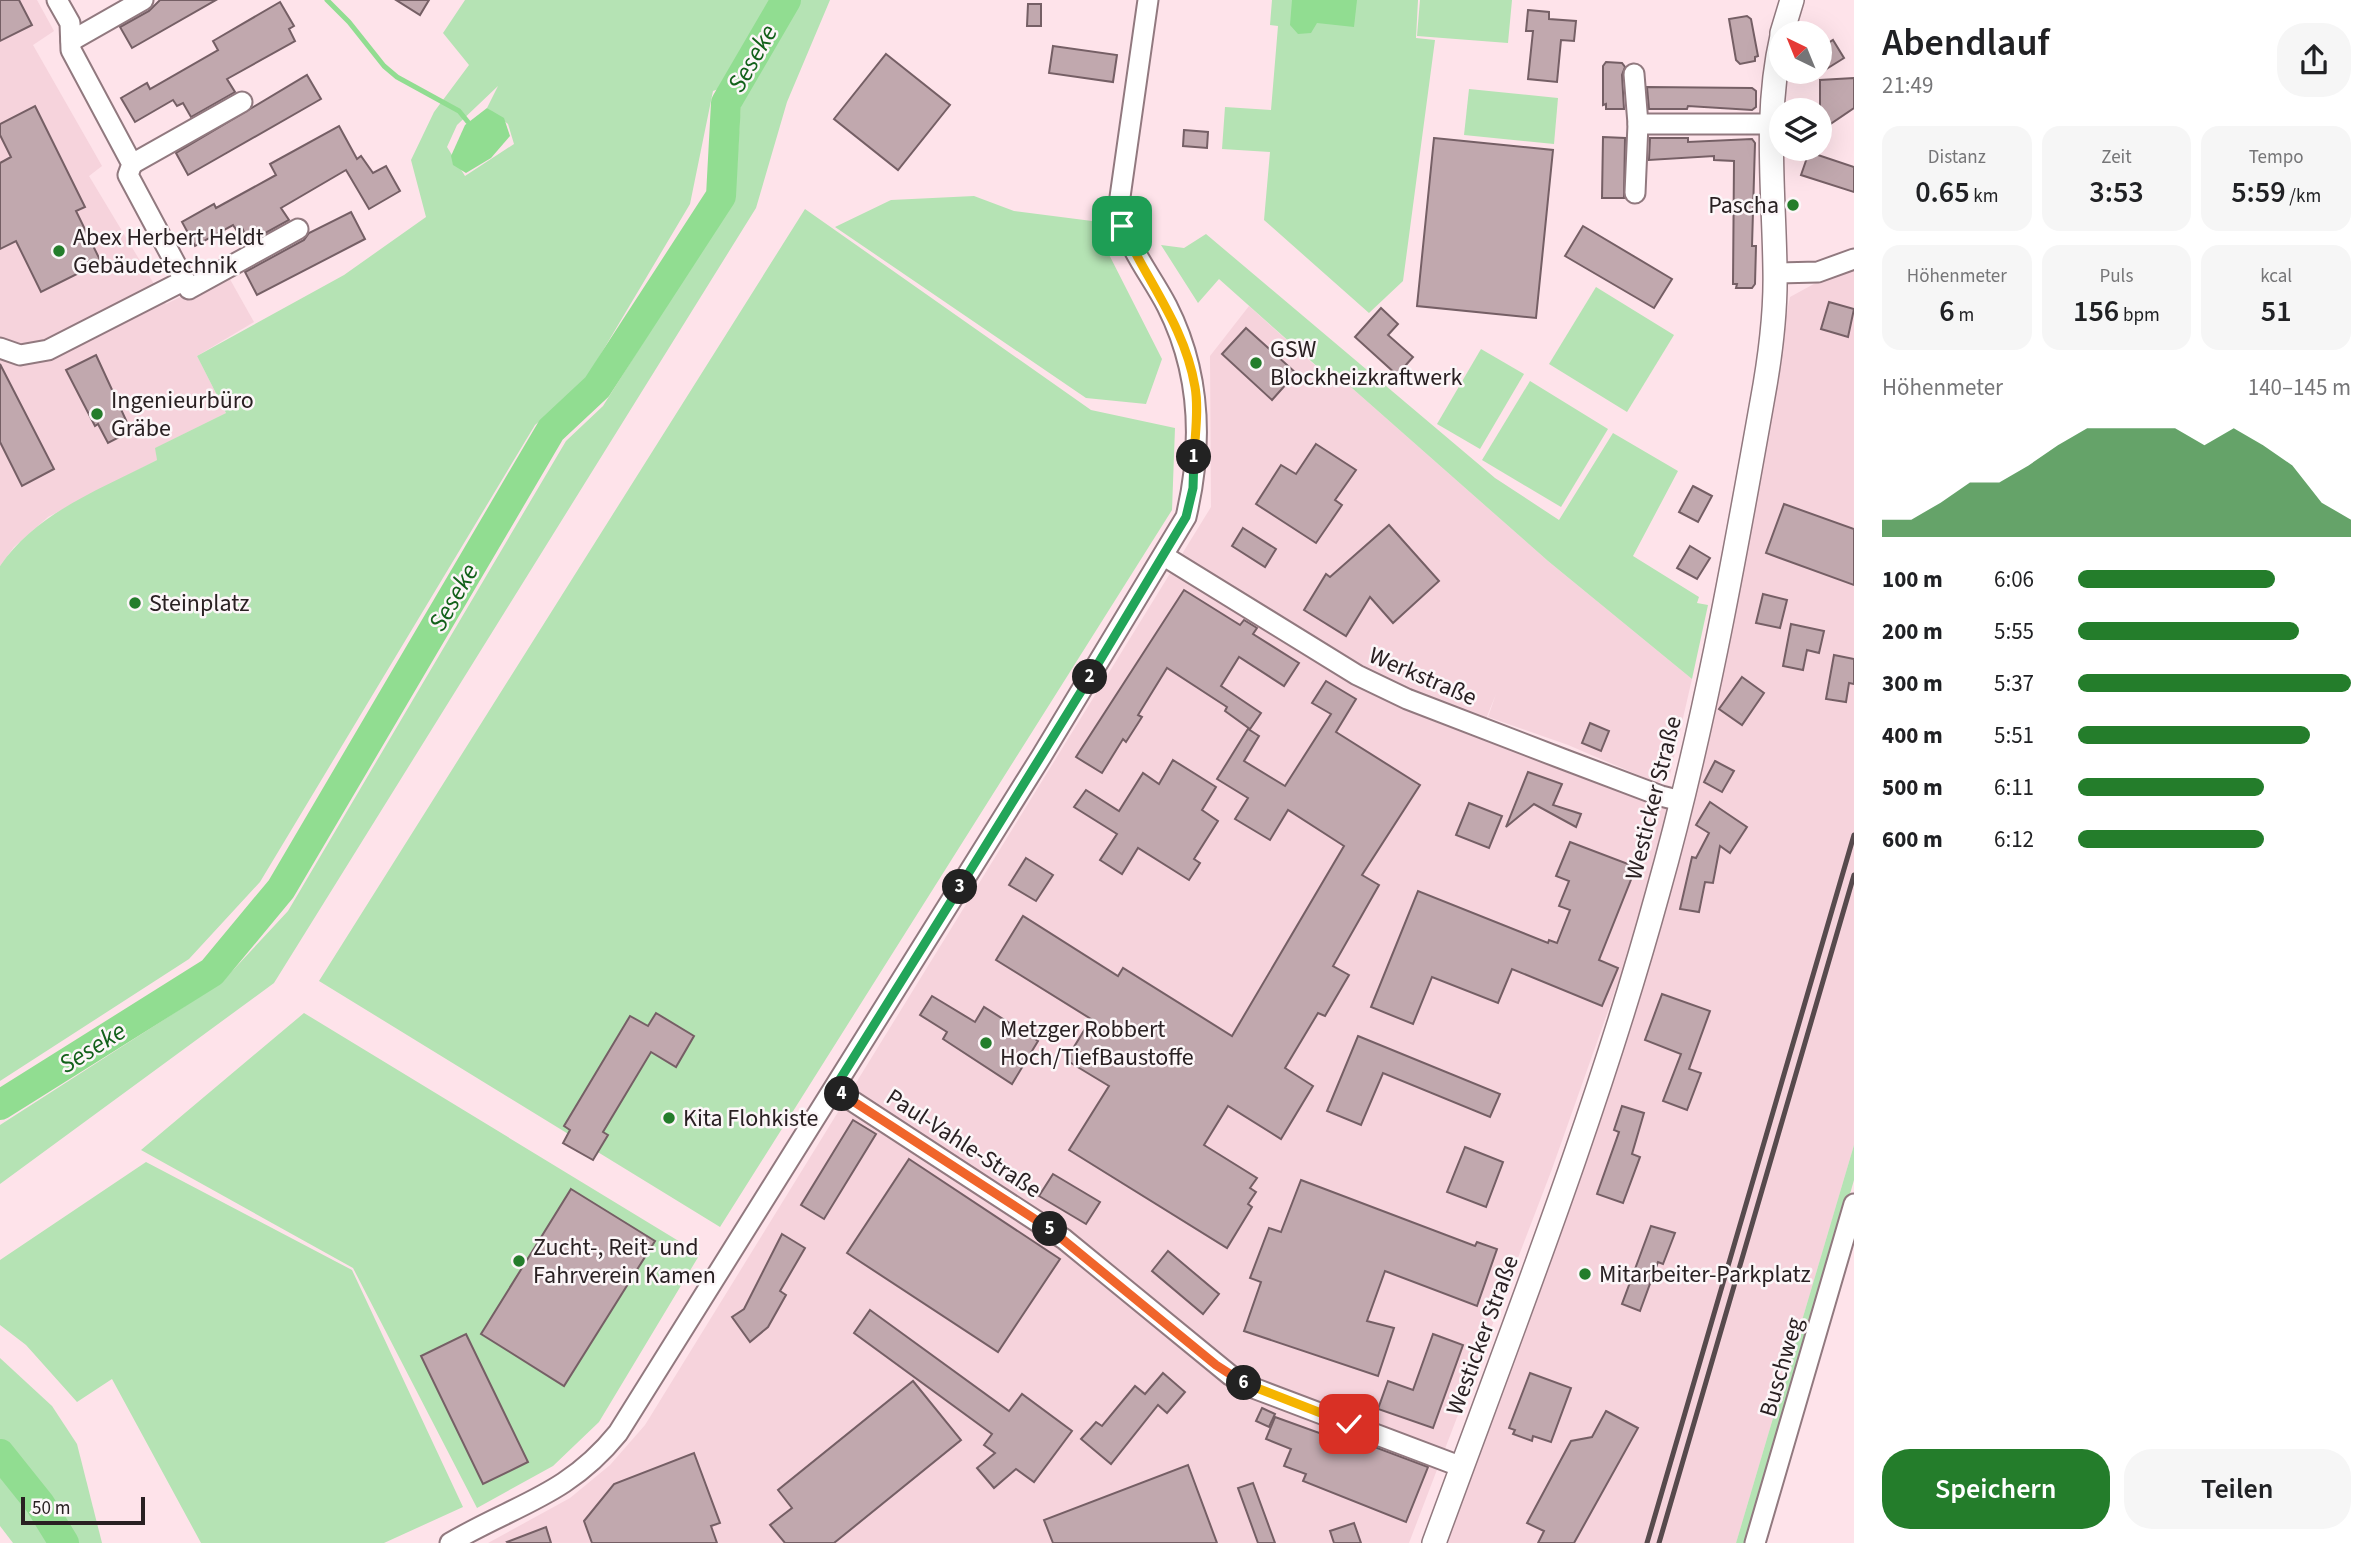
<!DOCTYPE html>
<html lang="de">
<head>
<meta charset="utf-8">
<style>
	:root { --surface:#fff; --page:#f6f6f6; --text:#202124; --muted:#757577; --accent:#247d2b }
	body { margin:0; font-family:"Source Sans 3",sans-serif; background:var(--page); color:var(--text); height:100vh; display:flex; flex-direction:column; font-size:26px; white-space:nowrap }
	* { box-sizing:border-box; margin:0 }
	p { font-size:23px; color:var(--muted) }
	.icon { flex:none; width:38px; height:38px; fill:none; stroke:currentColor; stroke-width:2; stroke-linecap:round; stroke-linejoin:round }
	.map { position:relative; flex:1; overflow:hidden }
	.sheet { display:flex; flex-direction:column; background:var(--surface); width:525px }
	.sheet>* { flex:none }
	.needle { width:46px; rotate:317deg }
	.controls { position:absolute; left:1769px; top:21px; display:grid; gap:14px }
	.controls a { display:grid; place-items:center; width:63px; height:63px; border-radius:50%; background:var(--surface); box-shadow:0 7px 28px #0002; font-size:35px }
	.scale { position:absolute; left:21px; bottom:18px; width:124px; box-sizing:border-box; padding-left:7px; border:4px solid #292022; border-top:0; font-size:19px; line-height:24px; white-space:nowrap; color:#292022; -webkit-text-stroke:5px #fcf6f8; paint-order:stroke }
	.pin { position:absolute; display:grid; place-items:center; width:60px; height:60px; color:#fff; margin:-30px; border-radius:14px; box-shadow:0 4px 10px #0006 }
	.km { position:absolute; width:35px; height:35px; margin:-18px; border-radius:50%; background:#222; color:#fff; font-size:19px; line-height:35px; text-align:center }
	.round { display:grid; place-items:center; flex:none; width:74px; height:74px; border-radius:28px; background:var(--page) }
	.summary { display:flex; align-items:center; justify-content:space-between; height:119px; padding:0 28px }
	h1 { font-size:38px; font-weight:600; line-height:52px }
	.figures { display:grid; grid-template-columns:repeat(3,1fr); gap:10px; height:119px; padding:7px 28px }
	.figures div { display:grid; align-content:center; border-radius:18px; background:var(--page); text-align:center }
	.figures b { font-size:30px; font-weight:600 }
	.figures small { font-size:19px; font-weight:400 }
	.figures p { font-size:19px }
	.chart { height:196px; padding:14px 28px }
	.chart p { display:flex; justify-content:space-between }
	.chart svg { width:100%; height:126px; margin-top:7px; fill:var(--accent); opacity:.7 }
	.cta { display:flex; gap:14px; margin-top:auto; padding:14px 28px }
	.cta a { flex:1; height:80px; border-radius:28px; background:var(--accent); color:#fff; font-size:28px; font-weight:600; line-height:80px; text-align:center }
	.cta a+a { background:var(--page); color:var(--text) }
	ul { padding:0 28px; list-style:none; font-size:23px }
	li { display:grid; grid-template-columns:112px 84px 1fr; align-items:center; height:52px }
	li i { height:18px; border-radius:9px; background:var(--accent) }
	main { display:flex; flex:1; min-height:0 }
	.map>svg:first-child { display:block }
	.built { fill:#f6d3dc }
	.green { fill:#b5e3b4; fill-rule:evenodd }
	.water { fill:#91dd91 }
	.lines { fill:none; stroke-linecap:round; stroke-linejoin:round }
	.stream { stroke:#91dd91; stroke-width:5 }
	.river { stroke:#91dd91; stroke-width:30 }
	.building { fill:#c1a8ae; stroke:#755f65; stroke-width:2 }
	.minor-casing { stroke:#91797f; stroke-width:23 }
	.tertiary-casing { stroke:#91797f; stroke-width:26 }
	.minor { stroke:#fff; stroke-width:19 }
	.tertiary { stroke:#fff; stroke-width:23 }
	.rail { stroke:#574a4d; stroke-width:5 }
	.split-1-casing { stroke:#fff; stroke-width:14 }
	.split-2-casing { stroke:#fff; stroke-width:14 }
	.split-3-casing { stroke:#fff; stroke-width:14 }
	.split-4-casing { stroke:#fff; stroke-width:14 }
	.split-5-casing { stroke:#fff; stroke-width:14 }
	.split-6-casing { stroke:#fff; stroke-width:14 }
	.split-7-casing { stroke:#fff; stroke-width:14 }
	.split-1 { stroke:#f5b400; stroke-width:9 }
	.split-2 { stroke:#22a559; stroke-width:9 }
	.split-3 { stroke:#22a559; stroke-width:9 }
	.split-4 { stroke:#22a559; stroke-width:9 }
	.split-5 { stroke:#f0652b; stroke-width:9 }
	.split-6 { stroke:#f0652b; stroke-width:9 }
	.split-7 { stroke:#f5b400; stroke-width:9 }
	.poi-dot { fill:#247d2b; stroke:#fcf6f8; stroke-width:2.5 }
	.labels { text-anchor:middle; stroke-width:5; stroke-linejoin:round; paint-order:stroke }
	.poi-label { font-size:24px; fill:#292022; stroke:#fcf6f8; text-anchor:start }
	.street-label { font-size:24px; fill:#292022; stroke:#fcf6f8 }
	.water-label { font-size:26px; font-style:italic; fill:#12611a; stroke:#fcf6f8 }
</style>
</head>
<body>
<main>
<div class="map">
<svg width="1854" height="1543" viewBox="0 0 1854 1543">
	<rect width="100%" height="100%" fill="#fee3ea"/>
	<g class="built">
		<polygon points="0,0 37,0 54,31 33,45 102,166 89,176 166,304 227,274 254,322 197,356 226,413 156,448 157,460 48,517 14,547 0,566"/>
		<polygon points="1854,262 1854,1145 1736,1543 1444,1543 1664,901 1790,297"/>
		<polygon points="1249,306 1338,386 1344,381 1548,561 1692,679 1669,779 1657,783 1568,745 1488,717 1496,694 1482,729 1672,803 1642,915 1552,1169 1409,1543 488,1543 570,1498 610,1465 645,1425 1211,507 1210,356"/>
	</g>
	<g class="green">
		<path d="M465,0H830L787,102L756,208L274,983L0,1184V1125L221,983L288,911L566,441L603,406L735,197L741,101L754,76L713,91L690,204L583,384L535,425L260,882L189,959L0,1081V566C37,512 101,489 157,460L155,448L226,413L197,356L344,275L426,217L411,160L434,112L469,65L443,33ZM498,86L487,108L508,124L514,144L465,176L447,147L457,125Z"/>
		<polygon points="1272,0 1418,0 1416,38 1435,40 1403,281 1369,313 1264,220 1270,152 1222,149 1225,107 1271,110 1278,26 1270,25"/>
		<polygon points="1420,0 1512,0 1508,43 1417,36"/>
		<polygon points="1469,89 1558,98 1554,144 1464,135"/>
		<polygon points="974,196 1014,211 1092,221 1162,359 1146,404 1086,398 835,227 891,200"/>
		<polygon points="805,209 1091,410 1175,428 1172,510 720,1227 319,981"/>
		<polygon points="1206,234 1495,478 1559,520 1613,433 1678,471 1633,556 1699,597 1697,603 1708,605 1692,679 1548,561 1344,381 1339,386 1219,279 1198,303 1161,245 1184,248"/>
		<polygon points="1596,287 1674,335 1627,412 1549,364"/>
		<polygon points="1481,349 1524,374 1480,449 1437,424"/>
		<polygon points="1530,381 1608,429 1561,507 1482,460"/>
		<polygon points="304,1013 700,1254 599,1422 553,1466 477,1508 353,1268 141,1150"/>
		<polygon points="1854,1145 1854,1180 1750,1543 1736,1543"/>
		<polygon points="146,1162 352,1270 463,1507 384,1543 201,1543 112,1379 77,1402 26,1345 0,1325 0,1260"/>
		<polygon points="0,1358 52,1406 77,1444 102,1543 13,1543 0,1526"/>
	</g>
	<g class="water">
		<polygon points="1292,0 1357,0 1354,27 1317,23 1311,33 1298,34 1290,25"/>
		<polygon points="487,108 504,118 510,136 491,158 466,173 453,165 451,156 465,125"/>
	</g>
	<g class="lines">
		<polyline class="stream" points="327,0 349,22 384,66 397,77 459,111 468,122"/>
		<g class="river">
			<polyline points="0,1105 212,972 281,889 551,430 597,387 721,196 726,103 786,0"/>
			<polyline points="0,1454 40,1504 64,1543"/>
		</g>
	</g>
	<g class="building">
		<polygon points="0,0 19,0 32,25 0,41"/>
		<polygon points="160,0 216,0 132,48 120,27 149,11"/>
		<polygon points="396,0 429,0 420,15"/>
		<polygon points="280,2 294,26 289,29 295,41 227,79 235,92 191,117 183,103 177,106 173,100 135,122 121,98 147,83 150,89 218,50 213,41"/>
		<polygon points="1028,4 1041,4 1041,26 1027,26"/>
		<polygon points="1528,10 1549,12 1549,19 1576,21 1574,41 1561,40 1557,82 1528,79 1533,31 1526,31"/>
		<polygon points="1747,16 1751,19 1758,56 1755,57 1755,61 1740,64 1736,60 1729,19"/>
		<polygon points="1833,40 1844,58 1820,73 1820,48"/>
		<polygon points="1053,46 1117,55 1113,82 1049,73"/>
		<polygon points="886,54 950,105 898,170 834,119"/>
		<polygon points="1606,62 1622,63 1625,67 1622,75 1624,109 1606,109 1606,104 1603,105 1603,66"/>
		<polygon points="307,75 321,99 188,175 176,153"/>
		<polygon points="1854,78 1854,108 1820,131 1820,80"/>
		<polygon points="1647,87 1752,88 1756,91 1756,107 1752,110 1688,106 1687,109 1649,109"/>
		<polygon points="35,106 85,207 76,211 101,262 41,292 16,241 0,249 0,163 11,157 0,135 0,124"/>
		<polygon points="339,126 357,159 361,156 373,173 386,166 400,191 369,209 346,170 281,208 289,220 249,242 242,228 237,231 233,225 195,246 182,222 214,204 216,208 276,175 270,164"/>
		<polygon points="1184,130 1208,132 1207,148 1183,146"/>
		<polygon points="1603,137 1625,138 1624,198 1602,198"/>
		<polygon points="1434,138 1553,150 1536,318 1417,306"/>
		<polygon points="1650,138 1688,138 1688,142 1752,139 1755,143 1752,246 1756,246 1755,284 1752,288 1736,288 1737,284 1733,284 1734,161 1714,160 1714,156 1649,160"/>
		<polygon points="1809,152 1854,167 1854,192 1801,175"/>
		<polygon points="351,212 365,239 257,295 245,272 304,240 309,233"/>
		<polygon points="1583,226 1672,279 1654,308 1565,256"/>
		<polygon points="1829,302 1854,309 1848,337 1821,329"/>
		<polygon points="1381,308 1398,324 1388,335 1413,357 1397,375 1355,337"/>
		<polygon points="1246,328 1296,373 1272,400 1222,354"/>
		<polygon points="96,355 131,431 108,443 98,424 95,426 66,370"/>
		<polygon points="0,364 54,469 22,486 0,442"/>
		<polygon points="1316,444 1356,470 1335,500 1342,505 1316,543 1256,504 1281,465 1296,474"/>
		<polygon points="1693,486 1712,496 1698,522 1679,512"/>
		<polygon points="1784,504 1854,529 1854,585 1766,553"/>
		<polygon points="1389,525 1439,581 1393,623 1370,597 1346,636 1304,610 1326,574 1330,577"/>
		<polygon points="1243,528 1276,549 1265,567 1232,546"/>
		<polygon points="1690,546 1710,558 1697,579 1677,568"/>
		<polygon points="1184,590 1240,625 1244,620 1257,628 1253,634 1299,663 1284,686 1239,657 1221,686 1261,713 1250,729 1225,711 1227,707 1167,668 1138,715 1142,717 1126,742 1123,739 1102,773 1076,757"/>
		<polygon points="1763,594 1787,600 1780,628 1756,623"/>
		<polygon points="1791,624 1824,631 1819,653 1807,650 1803,670 1783,666"/>
		<polygon points="1834,655 1854,659 1854,684 1849,683 1846,702 1826,699"/>
		<polygon points="1742,677 1764,693 1742,725 1719,709"/>
		<polygon points="1326,681 1356,699 1336,732 1420,785 1362,875 1379,885 1333,966 1349,975 1325,1016 1318,1013 1285,1068 1313,1086 1281,1139 1228,1106 1204,1145 1257,1178 1250,1188 1256,1192 1248,1204 1252,1207 1227,1248 1069,1150 1109,1086 1066,1060 1091,1019 996,960 1023,916 1118,976 1123,968 1232,1036 1344,846 1288,810 1270,840 1235,819 1248,798 1217,779 1248,729 1259,736 1244,761 1285,786 1331,714 1312,703"/>
		<polygon points="1590,723 1609,731 1601,751 1582,743"/>
		<polygon points="1173,760 1216,787 1202,810 1218,821 1194,859 1200,863 1189,880 1138,848 1122,874 1100,860 1117,834 1074,807 1086,790 1119,811 1143,773 1159,784"/>
		<polygon points="1715,761 1734,771 1722,792 1704,782"/>
		<polygon points="1528,772 1562,784 1553,805 1581,814 1576,827 1534,804 1506,827"/>
		<polygon points="1710,802 1747,827 1730,853 1720,846 1713,883 1705,882 1699,912 1680,909 1692,857 1696,858 1709,833 1696,825"/>
		<polygon points="1469,803 1502,816 1489,848 1456,835"/>
		<polygon points="1570,842 1636,867 1599,960 1618,968 1602,1006 1512,969 1498,1003 1432,977 1413,1024 1371,1007 1418,891 1548,943 1549,940 1557,943 1570,910 1559,906 1569,881 1556,876"/>
		<polygon points="1026,858 1053,875 1036,901 1009,885"/>
		<polygon points="1662,994 1710,1011 1689,1069 1701,1073 1687,1110 1663,1101 1681,1054 1645,1040"/>
		<polygon points="932,996 975,1022 984,1007 1038,1041 1012,1084 943,1039 947,1032 920,1015"/>
		<polygon points="656,1013 694,1036 676,1067 651,1052 603,1132 608,1135 593,1160 563,1143 570,1130 564,1126 630,1016 648,1026"/>
		<polygon points="1358,1036 1500,1094 1490,1117 1383,1073 1361,1125 1327,1111"/>
		<polygon points="1622,1106 1644,1113 1632,1154 1640,1157 1623,1203 1597,1194 1619,1132 1614,1130"/>
		<polygon points="853,1120 876,1134 824,1219 801,1205"/>
		<polygon points="1465,1147 1503,1162 1486,1207 1447,1192"/>
		<polygon points="909,1159 1060,1259 998,1352 847,1253"/>
		<polygon points="1053,1174 1100,1202 1086,1224 1039,1196"/>
		<polygon points="1301,1180 1475,1246 1477,1242 1497,1249 1477,1306 1385,1271 1367,1321 1394,1328 1378,1376 1244,1331 1261,1282 1250,1278 1269,1228 1281,1232"/>
		<polygon points="571,1189 655,1241 564,1386 481,1334"/>
		<polygon points="1651,1226 1675,1233 1663,1264 1658,1262 1640,1311 1622,1304"/>
		<polygon points="782,1234 805,1248 780,1291 786,1295 768,1327 750,1342 732,1317 744,1309"/>
		<polygon points="1168,1251 1219,1294 1203,1314 1152,1271"/>
		<polygon points="870,1310 1009,1411 1022,1394 1072,1431 1034,1482 1016,1469 994,1488 977,1468 995,1453 984,1445 992,1434 854,1333"/>
		<polygon points="466,1334 528,1462 483,1484 421,1356"/>
		<polygon points="1433,1334 1463,1345 1433,1428 1378,1409 1388,1381 1413,1390"/>
		<polygon points="1163,1373 1185,1392 1167,1413 1158,1405 1111,1464 1081,1439 1096,1422 1102,1426 1135,1386 1145,1394"/>
		<polygon points="1530,1373 1571,1388 1551,1442 1533,1436 1532,1441 1513,1434 1515,1430 1509,1428"/>
		<polygon points="913,1381 961,1440 834,1543 785,1543 770,1525 792,1508 778,1490"/>
		<polygon points="1262,1408 1275,1414 1269,1427 1256,1421"/>
		<polygon points="1606,1411 1638,1428 1574,1543 1538,1543 1544,1531 1527,1523 1571,1441 1592,1437"/>
		<polygon points="1275,1417 1322,1434 1324,1428 1428,1467 1406,1522 1303,1481 1306,1474 1284,1466 1291,1449 1266,1439"/>
		<polygon points="694,1453 720,1523 711,1526 717,1543 592,1543 584,1521 614,1484"/>
		<polygon points="1188,1465 1217,1543 1053,1543 1044,1520"/>
		<polygon points="1253,1483 1275,1543 1258,1543 1238,1488"/>
		<polygon points="1354,1523 1361,1543 1334,1543 1330,1531"/>
		<polygon points="546,1527 551,1543 508,1543 507,1542"/>
	</g>
	<g class="lines">
		<defs>
			<g id="minor">
				<polyline points="57,0 70,23 71,50 132,164 128,175 189,289 298,229"/>
				<polyline points="71,41 143,0"/>
				<polyline points="1634,74 1638,124 1770,124"/>
				<polyline points="132,164 242,102"/>
				<polyline points="1635,193 1638,124"/>
				<polyline points="1775,273 1818,272 1854,259"/>
				<polyline points="0,348 20,355 48,350 185,280"/>
				<polyline points="1164,556 1357,675 1407,699 1563,759 1661,796 1681,801"/>
				<polyline points="834,1089 1064,1239 1230,1375 1256,1389 1462,1467"/>
				<path d="M450,1543C516,1504 567,1496 618,1433L1041,757L1186,517C1203,445 1201,373 1167,306C1149,271 1124,245 1119,204L1148,0"/>
				<polyline points="1755,1543 1854,1204"/>
			</g>
			<g id="tertiary">
				<polyline points="1782,33 1792,0"/>
				<path d="M1434,1543C1513,1327 1597,1114 1658,892C1703,732 1733,566 1762,402C1770,359 1776,315 1775,270C1774,191 1764,114 1782,36"/>
			</g>
		</defs>
		<use href="#minor" class="minor-casing"/>
		<use href="#tertiary" class="tertiary-casing"/>
		<use href="#minor" class="minor"/>
		<use href="#tertiary" class="tertiary"/>
		<g class="rail">
			<polyline points="1647,1543 1854,835"/>
			<polyline points="1659,1543 1854,875"/>
		</g>
	</g>
	<g class="lines">
		<defs>
			<path id="split-1" d="M1122,226C1146,280 1185,326 1195,387C1199,409 1195,434 1194,457"/>
			<polyline id="split-2" points="1090,677 1186,517 1193,488 1194,457"/>
			<polyline id="split-3" points="960,887 1090,677"/>
			<polyline id="split-4" points="842,1094 834,1089 960,887"/>
			<polyline id="split-5" points="842,1094 1050,1229"/>
			<polyline id="split-6" points="1050,1229 1216,1365 1244,1383"/>
			<polyline id="split-7" points="1244,1383 1349,1424"/>
		</defs>
		<use href="#split-1" class="split-1-casing"/>
		<use href="#split-2" class="split-2-casing"/>
		<use href="#split-3" class="split-3-casing"/>
		<use href="#split-4" class="split-4-casing"/>
		<use href="#split-5" class="split-5-casing"/>
		<use href="#split-6" class="split-6-casing"/>
		<use href="#split-7" class="split-7-casing"/>
		<use href="#split-1" class="split-1"/>
		<use href="#split-2" class="split-2"/>
		<use href="#split-3" class="split-3"/>
		<use href="#split-4" class="split-4"/>
		<use href="#split-5" class="split-5"/>
		<use href="#split-6" class="split-6"/>
		<use href="#split-7" class="split-7"/>
	</g>
	<g class="poi-dot">
		<circle cx="1793" cy="205" r="7"/>
		<circle cx="59" cy="251" r="7"/>
		<circle cx="1256" cy="363" r="7"/>
		<circle cx="97" cy="414" r="7"/>
		<circle cx="135" cy="603" r="7"/>
		<circle cx="986" cy="1043" r="7"/>
		<circle cx="669" cy="1118" r="7"/>
		<circle cx="519" cy="1261" r="7"/>
		<circle cx="1585" cy="1274" r="7"/>
	</g>
	<g class="labels">
		<g class="poi-label">
			<text x="1779" y="213" text-anchor="end">Pascha</text>
			<text x="73" y="245">Abex Herbert Heldt<tspan x="73" dy="28">Gebäudetechnik</tspan></text>
			<text x="1270" y="357">GSW<tspan x="1270" dy="28">Blockheizkraftwerk</tspan></text>
			<text x="111" y="408">Ingenieurbüro<tspan x="111" dy="28">Gräbe</tspan></text>
			<text x="149" y="611">Steinplatz</text>
			<text x="1000" y="1037">Metzger Robbert<tspan x="1000" dy="28">Hoch/TiefBaustoffe</tspan></text>
			<text x="683" y="1126">Kita Flohkiste</text>
			<text x="533" y="1255">Zucht-, Reit- und<tspan x="533" dy="28">Fahrverein Kamen</tspan></text>
			<text x="1599" y="1282">Mitarbeiter-Parkplatz</text>
		</g>
		<g class="street-label">
			<text transform="translate(1423 676) rotate(23)" y="8">Werkstraße</text>
			<text transform="translate(1653 798) rotate(-76)" y="8">Westicker Straße</text>
			<text transform="translate(964 1143) rotate(33)" y="8">Paul-Vahle-Straße</text>
			<text transform="translate(1482 1335) rotate(-70)" y="8">Westicker Straße</text>
			<text transform="translate(1781 1367) rotate(-74)" y="8">Buschweg</text>
		</g>
		<g class="water-label">
			<text transform="translate(752 58) rotate(-60)" y="9">Seseke</text>
			<text transform="translate(453 597) rotate(-60)" y="9">Seseke</text>
			<text transform="translate(92 1047) rotate(-32)" y="9">Seseke</text>
		</g>
	</g>
</svg>
<div class="controls">
<a><svg class="needle" viewBox="-14 -14 28 28"><path d="M0-13l5 13h-10z" fill="#e53935"/><path d="M0 13l5-13h-10z" fill="#757577"/></svg></a>
<a><svg class="icon" aria-label="layers" viewBox="0 0 24 24"><path d="M12 4l9 5-9 5-9-5zM3 14l9 5 9-5"/></svg></a>
</div>
<div class="scale">50 m</div>
<div class="pin" style="left:1122px;top:226px;background:#1e9e55"><svg class="icon" aria-label="arrive" viewBox="0 0 24 24"><path d="M6 21V4h12l-3 4 3 4H6"/></svg></div>
<div class="pin" style="left:1349px;top:1424px;background:#d93025"><svg class="icon" aria-label="check" viewBox="0 0 24 24"><path d="M5 12l5 5 9-10"/></svg></div>
<b class="km" style="left:1194px;top:457px">1</b>
<b class="km" style="left:1090px;top:677px">2</b>
<b class="km" style="left:960px;top:887px">3</b>
<b class="km" style="left:842px;top:1094px">4</b>
<b class="km" style="left:1050px;top:1229px">5</b>
<b class="km" style="left:1244px;top:1383px">6</b>
</div>
<section class="sheet">
<div class="summary"><div><h1>Abendlauf</h1><p>21:49</p></div><a class="round"><svg class="icon" aria-label="share" viewBox="0 0 24 24"><path d="M12 15V3M7 8l5-5 5 5M5 13v7h14v-7"/></svg></a></div>
<div class="figures">
<div><p>Distanz</p><b>0.65<small> km</small></b></div>
<div><p>Zeit</p><b>3:53</b></div>
<div><p>Tempo</p><b>5:59<small> /km</small></b></div>
</div>
<div class="figures">
<div><p>Höhenmeter</p><b>6<small> m</small></b></div>
<div><p>Puls</p><b>156<small> bpm</small></b></div>
<div><p>kcal</p><b>51</b></div>
</div>
<div class="chart"><p><span>Höhenmeter</span>140–145 m</p>
<svg viewBox="0 0 160 44" preserveAspectRatio="none"><path d="M0 44V38L10 38L20 32L30 25L40 25L50 19L60 12L70 6L80 6L90 6L100 6L110 12L120 6L130 12L140 19L150 32L160 38V44z"/></svg>
</div>
<ul>
<li><b>100 m</b>6:06<i style="width:72%"></i></li>
<li><b>200 m</b>5:55<i style="width:81%"></i></li>
<li><b>300 m</b>5:37<i style="width:100%"></i></li>
<li><b>400 m</b>5:51<i style="width:85%"></i></li>
<li><b>500 m</b>6:11<i style="width:68%"></i></li>
<li><b>600 m</b>6:12<i style="width:68%"></i></li>
</ul>
<div class="cta"><a>Speichern</a><a>Teilen</a></div>
</section>
</main>
</body>
</html>
